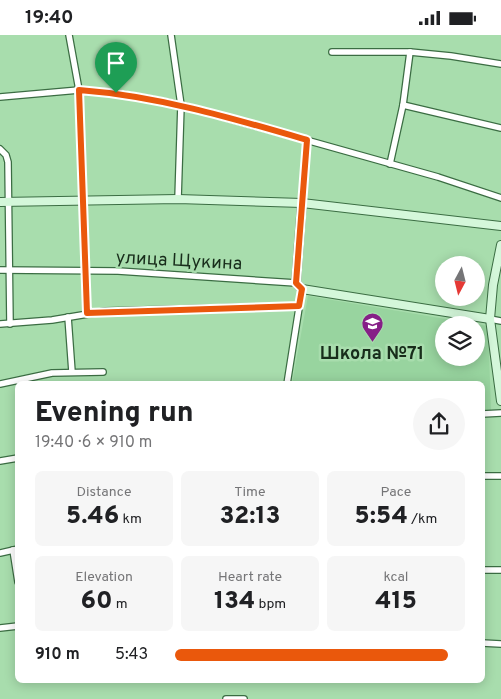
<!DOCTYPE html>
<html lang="en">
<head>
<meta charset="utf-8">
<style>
	:root { --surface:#fff; --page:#f6f6f6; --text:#202124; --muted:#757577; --accent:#ea580c }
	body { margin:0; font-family:Overpass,sans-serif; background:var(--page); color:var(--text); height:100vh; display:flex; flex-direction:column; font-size:19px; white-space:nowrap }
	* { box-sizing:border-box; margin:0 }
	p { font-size:16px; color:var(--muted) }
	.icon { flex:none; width:28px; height:28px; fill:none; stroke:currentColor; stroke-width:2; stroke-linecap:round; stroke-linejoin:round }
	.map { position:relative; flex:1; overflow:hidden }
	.details { position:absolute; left:15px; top:346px; width:470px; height:302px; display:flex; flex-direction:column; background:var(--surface); border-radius:8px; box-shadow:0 2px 12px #0003 }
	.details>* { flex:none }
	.needle { width:32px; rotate:187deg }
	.tools { position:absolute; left:435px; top:221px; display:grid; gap:10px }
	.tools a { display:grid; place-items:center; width:50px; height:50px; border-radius:50%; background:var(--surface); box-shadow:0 2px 12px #0003; font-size:25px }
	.pin { position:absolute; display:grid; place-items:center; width:42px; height:42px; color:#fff; margin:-51px -21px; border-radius:50% 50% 50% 0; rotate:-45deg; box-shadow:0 0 5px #0007 }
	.pin .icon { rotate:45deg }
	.round { display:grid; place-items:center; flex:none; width:52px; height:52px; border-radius:26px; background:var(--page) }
	.head { display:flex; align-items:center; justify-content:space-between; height:85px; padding:0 20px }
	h1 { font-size:28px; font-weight:800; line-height:38px }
	.metrics { display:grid; grid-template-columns:repeat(3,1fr); gap:8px; height:85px; padding:5px 20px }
	.metrics div { display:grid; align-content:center; border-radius:8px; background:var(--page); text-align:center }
	.metrics b { font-size:25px; font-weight:800 }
	.metrics small { font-size:14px; font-weight:400 }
	.metrics p { font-size:14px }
	ul { padding:0 20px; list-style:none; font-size:16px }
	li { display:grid; grid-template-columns:80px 60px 1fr; align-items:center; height:38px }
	li i { height:12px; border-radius:6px; background:var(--accent) }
	.status { display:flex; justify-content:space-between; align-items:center; height:35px; padding:0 25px; background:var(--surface); direction:ltr }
	.status svg { height:14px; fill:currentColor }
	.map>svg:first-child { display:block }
	.built { fill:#98d49f; fill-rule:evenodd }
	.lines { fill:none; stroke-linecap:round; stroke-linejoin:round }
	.street-casing { stroke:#3b6d43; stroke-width:8 }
	.secondary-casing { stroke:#3b6d43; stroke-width:10 }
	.street { stroke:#fff; stroke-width:5.5 }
	.secondary { stroke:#d4f7da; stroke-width:8 }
	.route-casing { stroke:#fff; stroke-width:10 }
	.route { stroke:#ea580c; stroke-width:6 }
	.labels { text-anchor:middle; stroke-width:5; stroke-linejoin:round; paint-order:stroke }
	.street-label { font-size:18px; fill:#182d1b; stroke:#a8ddad }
	.poi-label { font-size:18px; font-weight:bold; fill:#182d1b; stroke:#a8ddad }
</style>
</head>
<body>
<div class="status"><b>19:40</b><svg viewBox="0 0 49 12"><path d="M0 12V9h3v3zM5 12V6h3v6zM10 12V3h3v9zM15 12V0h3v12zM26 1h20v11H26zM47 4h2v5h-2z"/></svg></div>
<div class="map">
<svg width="501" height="664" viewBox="0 0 501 664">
	<rect width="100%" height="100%" fill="#a8ddad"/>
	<path class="built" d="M308,261L488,291L491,375H483L482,349H292ZM444,290H476V322H444Z"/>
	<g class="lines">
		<defs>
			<g id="street">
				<polyline points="69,0 79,55 87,278"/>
				<polyline points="171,0 181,70 178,164"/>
				<polyline points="332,17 410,17 451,21 501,29"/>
				<polyline points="0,62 79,55 116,58 181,70 438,142 501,163"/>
				<polyline points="403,70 501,93"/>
				<polyline points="0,114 6,120 8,127 10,289"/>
				<polyline points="390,129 403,70 410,17"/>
				<polyline points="302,168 307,105"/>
				<polyline points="0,235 118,236 296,248"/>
				<polyline points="68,282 72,337"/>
				<polyline points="490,284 501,286"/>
				<polyline points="0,289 52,285 106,276 299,271"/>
				<polyline points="0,349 52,338 103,337"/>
				<polyline points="287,349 302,254"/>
				<polyline points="482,379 501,378"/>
				<polyline points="0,426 18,423"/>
				<polyline points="482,441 501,441"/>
				<polyline points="13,515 18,547"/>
				<polyline points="0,518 18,514"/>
				<polyline points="482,535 501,535"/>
				<polyline points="0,593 18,591"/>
				<polyline points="482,608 501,609"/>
				<polyline points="226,664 244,664"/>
			</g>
			<g id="secondary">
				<polyline points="0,167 178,164 302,168 501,191"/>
				<polyline points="302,168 296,248 302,254 490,284"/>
				<polyline points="501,210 493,250 490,284 501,366"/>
			</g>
		</defs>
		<use href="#street" class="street-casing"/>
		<use href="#secondary" class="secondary-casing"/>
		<use href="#street" class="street"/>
		<use href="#secondary" class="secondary"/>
	</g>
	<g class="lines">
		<defs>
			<path id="route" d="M79,55C158,61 232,83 307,105L296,248L302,254L299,271L87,278Z"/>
		</defs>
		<use href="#route" class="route-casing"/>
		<use href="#route" class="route"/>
	</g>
	<defs>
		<symbol id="school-pin" viewBox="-11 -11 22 30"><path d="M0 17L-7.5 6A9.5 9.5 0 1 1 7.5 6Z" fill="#861f87" stroke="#a8ddad"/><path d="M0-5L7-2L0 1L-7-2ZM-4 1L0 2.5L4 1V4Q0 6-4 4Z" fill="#fff"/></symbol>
	</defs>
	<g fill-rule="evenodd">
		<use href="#school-pin" x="360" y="276" width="25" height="34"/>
	</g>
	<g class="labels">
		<g class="street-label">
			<text transform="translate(179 225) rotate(3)" y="6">улица Щукина</text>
		</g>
		<g class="poi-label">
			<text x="372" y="324">Школа №71</text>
		</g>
	</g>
</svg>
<div class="tools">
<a><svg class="needle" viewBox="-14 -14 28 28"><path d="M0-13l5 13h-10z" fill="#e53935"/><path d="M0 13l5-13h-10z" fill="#757577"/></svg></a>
<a><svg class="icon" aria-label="layers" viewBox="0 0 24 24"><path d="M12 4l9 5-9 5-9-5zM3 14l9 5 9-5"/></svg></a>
</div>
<div class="pin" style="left:116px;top:58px;background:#1e9e55"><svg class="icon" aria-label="arrive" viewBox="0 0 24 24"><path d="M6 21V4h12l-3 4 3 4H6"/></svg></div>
<section class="details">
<div class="head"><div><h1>Evening run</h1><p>19:40 · 6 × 910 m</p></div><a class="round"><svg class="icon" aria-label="share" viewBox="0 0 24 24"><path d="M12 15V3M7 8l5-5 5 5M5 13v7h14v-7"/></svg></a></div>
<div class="metrics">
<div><p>Distance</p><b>5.46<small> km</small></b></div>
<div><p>Time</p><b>32:13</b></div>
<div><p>Pace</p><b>5:54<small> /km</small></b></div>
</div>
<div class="metrics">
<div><p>Elevation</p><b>60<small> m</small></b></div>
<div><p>Heart rate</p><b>134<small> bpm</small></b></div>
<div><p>kcal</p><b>415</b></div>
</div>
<ul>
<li><b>910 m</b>5:43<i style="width:94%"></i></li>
</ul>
</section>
</div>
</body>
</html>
